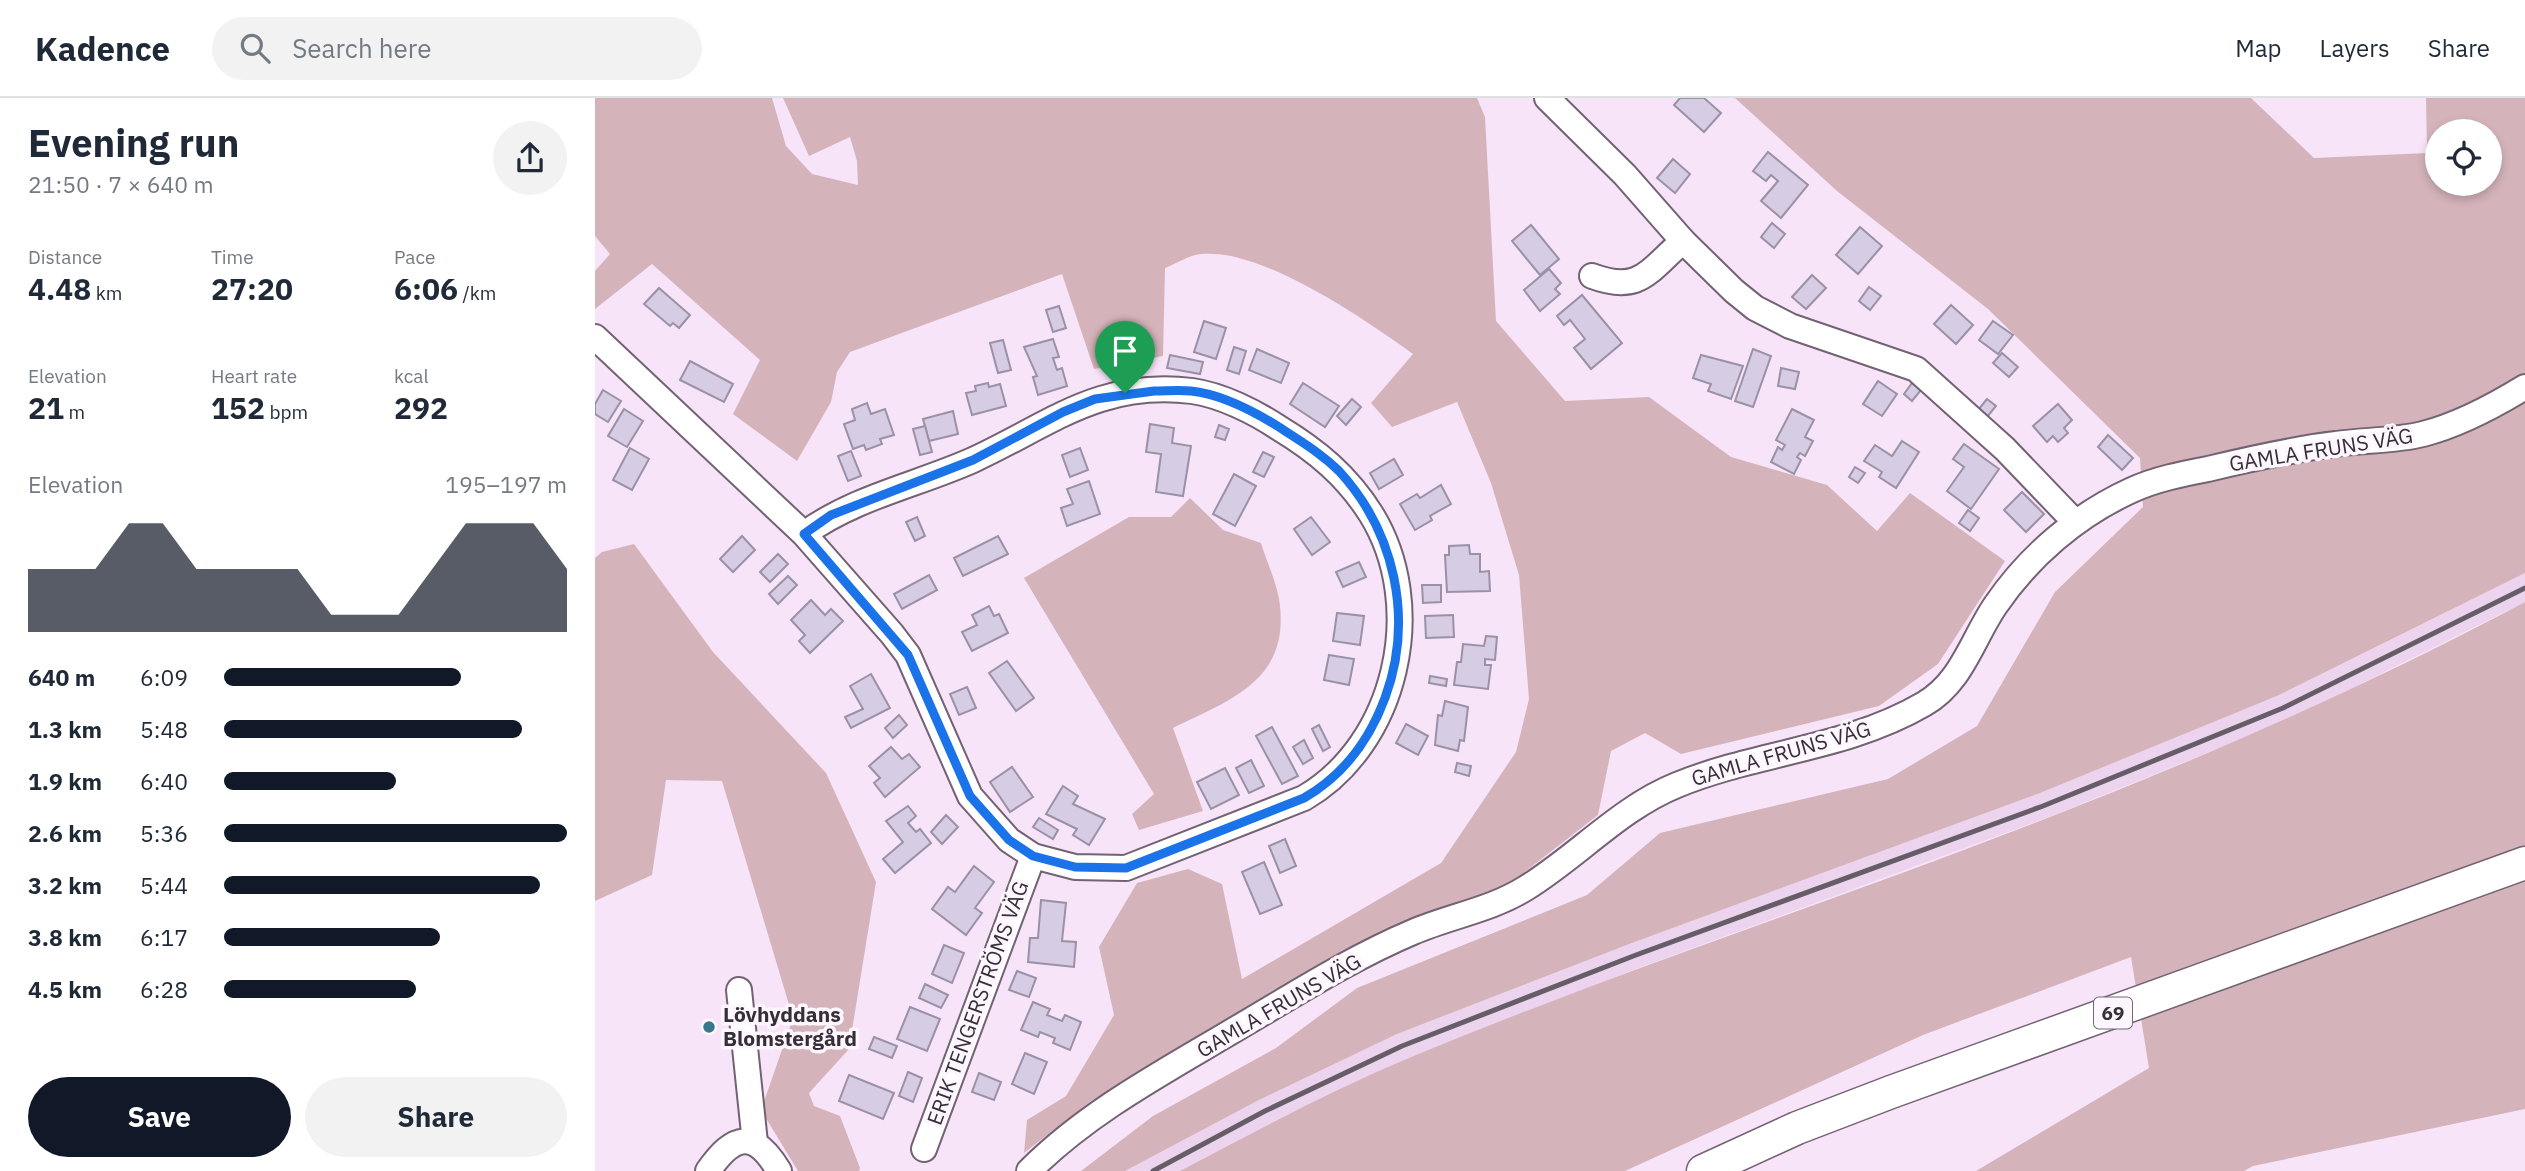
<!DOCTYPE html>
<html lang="en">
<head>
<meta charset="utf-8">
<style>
	:root { --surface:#fff; --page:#f2f2f3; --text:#1f2937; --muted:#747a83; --line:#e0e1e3; --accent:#111827 }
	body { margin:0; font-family:"IBM Plex Sans",sans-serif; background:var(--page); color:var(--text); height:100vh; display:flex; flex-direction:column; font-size:26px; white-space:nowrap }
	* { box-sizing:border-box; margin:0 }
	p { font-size:23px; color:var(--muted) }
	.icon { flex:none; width:38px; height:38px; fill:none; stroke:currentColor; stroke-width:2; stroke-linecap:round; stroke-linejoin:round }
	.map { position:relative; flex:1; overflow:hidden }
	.side { display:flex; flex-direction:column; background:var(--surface); width:595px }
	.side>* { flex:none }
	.controls { position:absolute; left:1830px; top:21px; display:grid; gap:14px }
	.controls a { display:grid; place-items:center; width:77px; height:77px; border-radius:50%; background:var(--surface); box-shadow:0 4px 10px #0003; font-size:35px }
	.pin { position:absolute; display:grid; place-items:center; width:60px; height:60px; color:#fff; margin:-72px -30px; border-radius:50% 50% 50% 0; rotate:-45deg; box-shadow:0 0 7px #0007 }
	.pin .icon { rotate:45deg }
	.round { display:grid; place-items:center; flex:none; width:74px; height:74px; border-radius:37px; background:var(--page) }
	.summary { display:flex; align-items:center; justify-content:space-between; height:119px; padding:0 28px }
	h1 { font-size:38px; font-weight:700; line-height:52px }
	.metrics { display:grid; grid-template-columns:repeat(3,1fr); gap:10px; height:119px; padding:7px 28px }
	.metrics div { display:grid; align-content:center }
	.metrics b { font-size:30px; font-weight:700 }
	.metrics small { font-size:19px; font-weight:400 }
	.metrics p { font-size:19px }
	.chart { height:196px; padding:14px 28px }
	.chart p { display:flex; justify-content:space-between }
	.chart svg { width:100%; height:126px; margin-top:7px; fill:var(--accent); opacity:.7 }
	.button { display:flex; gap:14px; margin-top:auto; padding:14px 28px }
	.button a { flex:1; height:80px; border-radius:42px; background:var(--accent); color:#fff; font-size:28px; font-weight:700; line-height:80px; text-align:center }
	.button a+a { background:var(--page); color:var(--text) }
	ul { padding:0 28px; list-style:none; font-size:23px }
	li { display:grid; grid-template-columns:112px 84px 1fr; align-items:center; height:52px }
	li i { height:18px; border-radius:9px; background:var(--accent) }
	header { display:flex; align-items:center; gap:42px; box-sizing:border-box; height:98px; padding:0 35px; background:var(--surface); border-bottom:2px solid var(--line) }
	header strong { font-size:33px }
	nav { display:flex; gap:38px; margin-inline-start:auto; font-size:24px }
	.search { width:490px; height:63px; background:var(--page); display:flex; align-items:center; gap:18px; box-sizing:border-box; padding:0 24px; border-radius:38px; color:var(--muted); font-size:26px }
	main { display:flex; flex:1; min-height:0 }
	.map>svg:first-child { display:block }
	.built { fill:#edd4ee }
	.green { fill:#d4b4ba; fill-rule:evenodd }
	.building { fill:#d6cce4; stroke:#9a91a7; stroke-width:2 }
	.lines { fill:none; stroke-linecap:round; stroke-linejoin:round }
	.minor-casing { stroke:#736273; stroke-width:28 }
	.major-casing { stroke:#736273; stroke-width:35 }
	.minor { stroke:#fff; stroke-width:24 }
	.major { stroke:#fff; stroke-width:32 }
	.rail { stroke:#675d68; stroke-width:5 }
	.route-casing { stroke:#fff; stroke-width:14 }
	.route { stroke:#1a73e8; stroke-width:9 }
	.poi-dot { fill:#39778d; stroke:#fef6fe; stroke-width:2.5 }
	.labels { text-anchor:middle; stroke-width:7; stroke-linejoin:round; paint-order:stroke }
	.shield { fill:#fef6fe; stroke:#726b73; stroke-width:2 }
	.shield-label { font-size:19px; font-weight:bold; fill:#362f37 }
	.street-label { font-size:21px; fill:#362f37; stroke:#fef6fe }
	.poi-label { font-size:21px; font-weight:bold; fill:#362f37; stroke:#fef6fe; text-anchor:start }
</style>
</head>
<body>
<header>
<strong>Kadence</strong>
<div class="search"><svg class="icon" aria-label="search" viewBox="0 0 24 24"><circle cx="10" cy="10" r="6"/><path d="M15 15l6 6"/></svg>Search here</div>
<nav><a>Map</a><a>Layers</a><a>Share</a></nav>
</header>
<main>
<section class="side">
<div class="summary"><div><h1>Evening run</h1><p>21:50 · 7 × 640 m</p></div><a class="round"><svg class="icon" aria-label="share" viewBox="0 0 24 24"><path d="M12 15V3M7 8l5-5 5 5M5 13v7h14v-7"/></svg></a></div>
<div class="metrics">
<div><p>Distance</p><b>4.48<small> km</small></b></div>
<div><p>Time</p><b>27:20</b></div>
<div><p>Pace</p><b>6:06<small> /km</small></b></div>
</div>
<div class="metrics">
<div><p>Elevation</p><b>21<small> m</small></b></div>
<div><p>Heart rate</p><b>152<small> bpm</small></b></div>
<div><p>kcal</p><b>292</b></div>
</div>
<div class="chart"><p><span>Elevation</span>195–197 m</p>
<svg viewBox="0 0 160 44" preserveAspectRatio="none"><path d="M0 44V22L10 22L20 22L30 6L40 6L50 22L60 22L70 22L80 22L90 38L100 38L110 38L120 22L130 6L140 6L150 6L160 22V44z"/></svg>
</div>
<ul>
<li><b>640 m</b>6:09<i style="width:69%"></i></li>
<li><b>1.3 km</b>5:48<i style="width:87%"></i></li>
<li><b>1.9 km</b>6:40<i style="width:50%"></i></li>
<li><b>2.6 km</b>5:36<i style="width:100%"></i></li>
<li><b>3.2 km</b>5:44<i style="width:92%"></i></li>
<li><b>3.8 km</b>6:17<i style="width:63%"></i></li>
<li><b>4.5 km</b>6:28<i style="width:56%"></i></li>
</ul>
<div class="button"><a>Save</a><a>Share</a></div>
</section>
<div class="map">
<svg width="1930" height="1073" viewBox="0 0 1930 1073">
	<rect width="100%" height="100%" fill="#f8e4f9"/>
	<polygon class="built" points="1930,475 1930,504 1693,622 1454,719 1046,869 813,960 676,1025 585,1073 530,1073 664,1002 802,936 1037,845 1445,695 1682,598"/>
	<g class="green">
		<path d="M0,0H177L191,48L217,76L263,87L262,63L255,39L214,58L188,0H882L890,19L901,223L970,303L1054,299L1136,359L1232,387L1282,433L1315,395L1410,463L1343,566L1284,608L1086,656L1050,635L1016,653L1003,717L922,780L496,1003L429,1055L432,1022L471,998L519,917L504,849L542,785L593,771L627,786L647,881L846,765L921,654L934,601L924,477L896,385L862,304L797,329L776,305L818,256C769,221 667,150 606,156C594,157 581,166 570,170L568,258L499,271L467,176L255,254L242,274L236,304L202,363L138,316L165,262L57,166L0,211V173L15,156L0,138Z"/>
		<path d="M1140,0H1656L1719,60L1832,55L1831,0H1930V475L1682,598L1445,695L1037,845L802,936L664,1002L530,1073H486L558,1018L681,950L762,890L992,797L1065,735L1293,681L1382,628L1460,494L1548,409L1545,360L1393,211L1242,93ZM1843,33H1895V86H1843Z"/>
		<path d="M595,400L628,432L666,445C672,465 683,487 685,508C693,584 634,602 578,630L608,713L544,732L537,716L559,696L429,480L534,419H576Z"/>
		<polygon points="39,446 118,554 231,675 281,784 254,951 214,995 219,1008 245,1018 265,1070 264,1073 203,1073 166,1012 198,920 127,683 71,682 57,777 0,803 0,460 7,454"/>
		<path d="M1930,504V1011L1658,1068L1649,1073H1381L1554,970L1536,859L1328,937L1030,1073H585C661,1033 737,992 816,959C1026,872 1243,802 1455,719C1617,656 1776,586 1930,504Z"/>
	</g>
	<g class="building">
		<polygon points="1085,0 1109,0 1126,15 1109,34 1079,7"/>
		<polygon points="1173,54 1213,87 1186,120 1166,103 1183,83 1176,77 1171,83 1158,73"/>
		<polygon points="1078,61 1095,76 1080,95 1062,80"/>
		<polygon points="1177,125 1190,136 1179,150 1166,139"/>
		<polygon points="936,127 964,161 945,177 917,143"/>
		<polygon points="1265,129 1287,148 1263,176 1241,157"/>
		<polygon points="954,171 966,185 960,191 965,196 945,213 929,192"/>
		<polygon points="1217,177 1231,190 1211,211 1197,199"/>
		<polygon points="1274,189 1286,198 1275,212 1264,203"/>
		<polygon points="64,190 95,217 84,230 78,225 75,228 49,206"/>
		<polygon points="987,197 1027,245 996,271 979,250 990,241 975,222 969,227 962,218"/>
		<polygon points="1356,207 1378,227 1361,246 1339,226"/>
		<polygon points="464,208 471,230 458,234 451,212"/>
		<polygon points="609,223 631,230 621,261 599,254"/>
		<polygon points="1398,223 1418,237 1403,256 1384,242"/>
		<polygon points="458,241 464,259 458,260 462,272 467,270 472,288 443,297 438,279 442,278 429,249"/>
		<polygon points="408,242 416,272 403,275 395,245"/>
		<polygon points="639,249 651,253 644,276 632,272"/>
		<polygon points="662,251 694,265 686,285 654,272"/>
		<polygon points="1158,251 1176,258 1158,309 1140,303"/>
		<polygon points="1407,255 1423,269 1414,279 1398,265"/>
		<polygon points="575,257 608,264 605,276 572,270"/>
		<polygon points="1106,257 1148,268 1136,301 1113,293 1116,286 1098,280"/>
		<polygon points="95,263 138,286 129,304 85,282"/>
		<polygon points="1186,270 1204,274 1200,291 1183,288"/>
		<polygon points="1283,283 1302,296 1287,318 1268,306"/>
		<polygon points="393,285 394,289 405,286 411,308 377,317 371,295 381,293 380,288"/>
		<polygon points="708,285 744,308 730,329 695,306"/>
		<polygon points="1317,285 1326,292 1317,303 1309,296"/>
		<polygon points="8,292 26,303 13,324 0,316 0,306"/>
		<polygon points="757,301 766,309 751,327 742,318"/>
		<polygon points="1392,301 1401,308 1392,319 1383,312"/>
		<polygon points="272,305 276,316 290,311 299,337 285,341 287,346 271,352 269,347 258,351 249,326 260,322 257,311"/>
		<polygon points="1463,306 1477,322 1469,330 1473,335 1463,344 1458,338 1452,344 1438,328"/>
		<polygon points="29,311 48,323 32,349 13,338"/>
		<polygon points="1197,311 1219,322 1210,339 1218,343 1210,358 1205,355 1202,359 1206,362 1199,376 1176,364 1183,349 1187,352 1190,347 1181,342"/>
		<polygon points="358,313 363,336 334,343 328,321"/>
		<polygon points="555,326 579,330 577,345 596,348 588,398 561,394 566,356 551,354"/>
		<polygon points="624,327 634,331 630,342 620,339"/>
		<polygon points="330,328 337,354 325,357 318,331"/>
		<polygon points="1513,337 1538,360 1527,372 1503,349"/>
		<polygon points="1307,343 1324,354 1301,390 1284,379 1287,374 1269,363 1280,347 1297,358"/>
		<polygon points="1369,346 1404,371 1376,411 1352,393 1369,369 1358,361"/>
		<polygon points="35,350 54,361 37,392 18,382"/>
		<polygon points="485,350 493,372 475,379 467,357"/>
		<polygon points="256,353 266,378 253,383 243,358"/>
		<polygon points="668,354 679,359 669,379 658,374"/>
		<polygon points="799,361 808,377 784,391 775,375"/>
		<polygon points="1260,369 1270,375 1263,385 1254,379"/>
		<polygon points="639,376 661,388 640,428 618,416"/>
		<polygon points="494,383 505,416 472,428 466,410 478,406 472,391"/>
		<polygon points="846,387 856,406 835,418 837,422 820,432 805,406 822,396 825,400"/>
		<polygon points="1427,394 1449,416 1431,434 1409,412"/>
		<polygon points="1373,412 1384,420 1375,433 1364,425"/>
		<polygon points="322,419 330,438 320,443 311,424"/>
		<polygon points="716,419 735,444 717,457 699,431"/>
		<polygon points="147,438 160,452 138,474 125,461"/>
		<polygon points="403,438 413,456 368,478 359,460"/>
		<polygon points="874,447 875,456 885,456 885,474 894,473 895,493 852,494 850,457 854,457 854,448"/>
		<polygon points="183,456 193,466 175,484 165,474"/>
		<polygon points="764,464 771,479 748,489 741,474"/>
		<polygon points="334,477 342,492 307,511 299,496"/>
		<polygon points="193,478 202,487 183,506 174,496"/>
		<polygon points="827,487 846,487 846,504 828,505"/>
		<polygon points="216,502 230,517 236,511 248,523 215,555 204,543 210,537 196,522"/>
		<polygon points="394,508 399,518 404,516 413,535 377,553 367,534 382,527 377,517"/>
		<polygon points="742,515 769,518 765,547 738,543"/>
		<polygon points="858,517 859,539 831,540 830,518"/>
		<polygon points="891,538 902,539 900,562 890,561 890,567 896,567 893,591 859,587 862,564 866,564 868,546 889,548"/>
		<polygon points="734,557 759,561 754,587 729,582"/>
		<polygon points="412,563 439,600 421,613 394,575"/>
		<polygon points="276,576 295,610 256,630 250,619 268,611 255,588"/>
		<polygon points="835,578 852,581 851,588 834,585"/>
		<polygon points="372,589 381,610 364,617 355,596"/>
		<polygon points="850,603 873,609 869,643 865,642 863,653 840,647 843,617 847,618"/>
		<polygon points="304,617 312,627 298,640 290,630"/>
		<polygon points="811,626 833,638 823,657 801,645"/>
		<polygon points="724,627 735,649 728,653 717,631"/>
		<polygon points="677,629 703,678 687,686 661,638"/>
		<polygon points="709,642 718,660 708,666 698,649"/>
		<polygon points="296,649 307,661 314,656 325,669 290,699 279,685 285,680 274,668"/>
		<polygon points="656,662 669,688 654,695 641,670"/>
		<polygon points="862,665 876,668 874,678 860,674"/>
		<polygon points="417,669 438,699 415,714 395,684"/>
		<polygon points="630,670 644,697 616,711 602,684"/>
		<polygon points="468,688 483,698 478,706 510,721 494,747 478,737 482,731 451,716"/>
		<polygon points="313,708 321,718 313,725 321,734 325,731 336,745 300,775 288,761 308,744 291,723"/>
		<polygon points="351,717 363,729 347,746 336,734"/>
		<polygon points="444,720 463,732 458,741 438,729"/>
		<polygon points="690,741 701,768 685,775 674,748"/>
		<polygon points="669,764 687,807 665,816 647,774"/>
		<polygon points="379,768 399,784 380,810 387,815 371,837 337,811 353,789 360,794"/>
		<polygon points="446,802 471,805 467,843 481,844 479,869 433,864 435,840 443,840"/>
		<polygon points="349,847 369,855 357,885 337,876"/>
		<polygon points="422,873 441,880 434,899 414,892"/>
		<polygon points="330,886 353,897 346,910 324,900"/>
		<polygon points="438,904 455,911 452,917 467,923 470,917 486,924 475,952 458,945 460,940 445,934 443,939 426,932"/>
		<polygon points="315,909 345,921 332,953 302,941"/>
		<polygon points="279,939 302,948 297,960 274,951"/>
		<polygon points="430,955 452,964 439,996 417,986"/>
		<polygon points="313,974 327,980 318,1004 304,998"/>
		<polygon points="384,975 406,984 399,1002 377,994"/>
		<polygon points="254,977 299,995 288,1021 244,1003"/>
	</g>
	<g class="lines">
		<defs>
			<g id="minor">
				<polyline points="952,0 1030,77 1088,143 1139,193 1160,210 1195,228 1321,271 1410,351 1479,423"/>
				<path d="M997,178C1045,196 1053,173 1088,143"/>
				<path d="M0,239L209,436L297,536L313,557L375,698L414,742L438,758L480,769L531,770L709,700C802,646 833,508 776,416C752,378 722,353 684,330C660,314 626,297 597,293C504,282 456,326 378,362C322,387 260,399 209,436"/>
				<polyline points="144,892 160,1045"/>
				<polyline points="329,1051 438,758"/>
				<path d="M113,1073C139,1036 159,1031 184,1073"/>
				<path d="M434,1073C492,1015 565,976 634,935C694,900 754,861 818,834C855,818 896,812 931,790C983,758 1025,710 1082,687C1162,654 1252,651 1329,606C1367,584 1377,542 1400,508C1434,458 1482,417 1537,392C1561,381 1587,376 1613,371C1655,361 1698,351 1741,346C1769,342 1800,343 1828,336C1864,327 1899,308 1930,289"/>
			</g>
			<polyline id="major" points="1108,1073 1202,1030 1296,994 1930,765"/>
		</defs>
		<use href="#minor" class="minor-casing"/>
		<use href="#major" class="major-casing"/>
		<use href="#minor" class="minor"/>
		<use href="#major" class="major"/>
		<polyline class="rail" points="558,1073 670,1013 807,948 1041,857 1448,708 1688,610 1930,490"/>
	</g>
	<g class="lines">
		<defs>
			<path id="route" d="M559,293C571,293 584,292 596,293C625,296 660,314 684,329C705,343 726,355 744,373C800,434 819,521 790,600C774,643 749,677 709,700L531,770L480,769L438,758L414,742L375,698L313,557L209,436L236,417L378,362L468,314L500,301Z"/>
		</defs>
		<use href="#route" class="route-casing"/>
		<use href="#route" class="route"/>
	</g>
	<circle class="poi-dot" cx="114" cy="929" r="7"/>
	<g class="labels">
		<rect class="shield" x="1499" y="899.5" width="38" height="31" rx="5"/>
		<g class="shield-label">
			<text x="1518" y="922">69</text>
		</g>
		<g class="street-label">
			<text transform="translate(1726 352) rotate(-9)" y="7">GAMLA FRUNS VÄG</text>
			<text transform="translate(1186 656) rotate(-16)" y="7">GAMLA FRUNS VÄG</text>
			<text transform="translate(383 905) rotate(-70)" y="7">ERIK TENGERSTRÖMS VÄG</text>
			<text transform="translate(684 908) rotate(-30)" y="7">GAMLA FRUNS VÄG</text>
		</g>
		<g class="poi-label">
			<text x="128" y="924">Lövhyddans<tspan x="128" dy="24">Blomstergård</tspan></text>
		</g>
	</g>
</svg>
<div class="controls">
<a><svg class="icon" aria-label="locate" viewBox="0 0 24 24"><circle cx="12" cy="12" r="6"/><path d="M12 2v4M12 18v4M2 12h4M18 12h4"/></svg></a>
</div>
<div class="pin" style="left:530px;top:295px;background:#1e9e55"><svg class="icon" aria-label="arrive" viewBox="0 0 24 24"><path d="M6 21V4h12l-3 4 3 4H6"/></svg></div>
</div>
</main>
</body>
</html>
